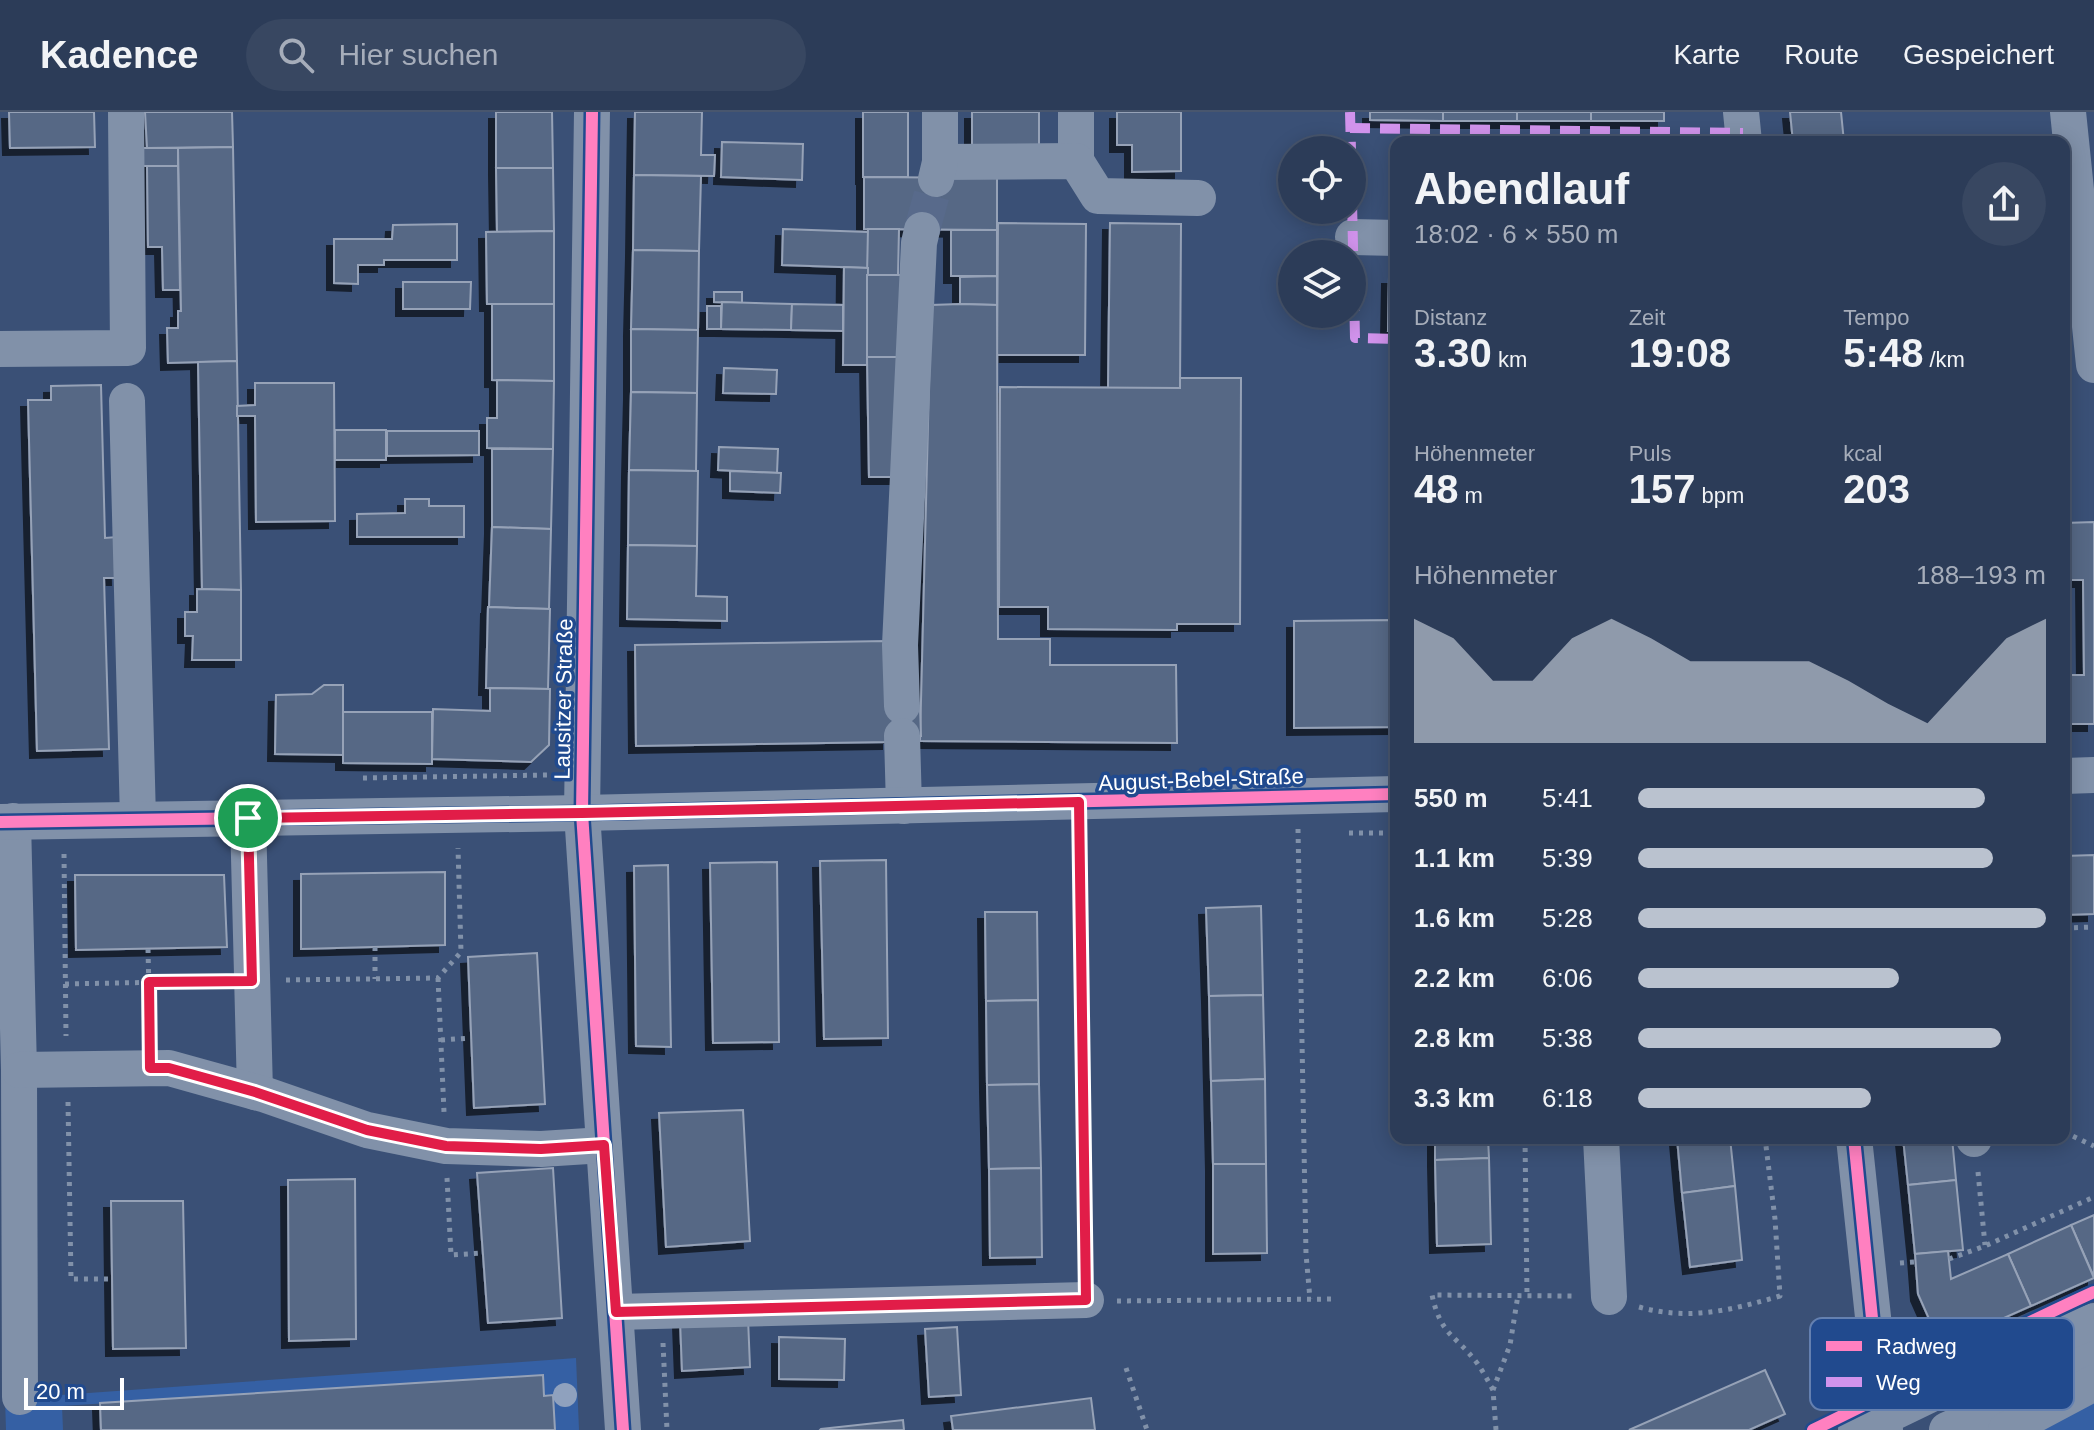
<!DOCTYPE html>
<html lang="de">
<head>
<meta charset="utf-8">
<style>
	:root { --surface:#2c3c58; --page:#384761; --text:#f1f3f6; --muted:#a6adba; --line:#48566e; --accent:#bac2cf }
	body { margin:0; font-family:Arial,sans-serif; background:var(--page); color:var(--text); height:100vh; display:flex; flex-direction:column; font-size:30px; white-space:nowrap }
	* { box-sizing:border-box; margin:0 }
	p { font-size:26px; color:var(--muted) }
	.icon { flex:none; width:44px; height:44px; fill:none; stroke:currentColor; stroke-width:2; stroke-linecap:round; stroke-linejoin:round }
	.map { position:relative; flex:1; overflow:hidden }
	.sheet { position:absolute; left:1390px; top:24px; width:680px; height:1008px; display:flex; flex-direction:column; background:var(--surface); border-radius:16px; box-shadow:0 4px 20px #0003,0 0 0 2px var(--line) }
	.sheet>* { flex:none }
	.buttons { position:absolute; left:1278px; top:24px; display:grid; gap:16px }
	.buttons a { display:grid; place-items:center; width:88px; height:88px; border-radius:50%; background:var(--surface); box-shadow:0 4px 20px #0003,0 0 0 2px var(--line); font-size:40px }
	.scale { position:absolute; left:24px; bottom:20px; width:100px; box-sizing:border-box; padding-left:8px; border:4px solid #fff; border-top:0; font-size:22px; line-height:28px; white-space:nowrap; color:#fff; -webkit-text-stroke:6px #214a8e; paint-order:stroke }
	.pin { position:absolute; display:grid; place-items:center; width:68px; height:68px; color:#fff; margin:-34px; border:4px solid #fff; border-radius:50%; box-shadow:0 2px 8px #0007 }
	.round { display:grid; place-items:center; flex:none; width:84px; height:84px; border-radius:42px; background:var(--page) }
	.head { display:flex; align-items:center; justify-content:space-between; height:136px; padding:0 24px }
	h1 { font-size:44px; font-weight:600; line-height:60px }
	.stats { display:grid; grid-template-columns:repeat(3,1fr); gap:12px; height:136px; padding:8px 24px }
	.stats div { display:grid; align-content:center }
	.stats b { font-size:40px; font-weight:600 }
	.stats small { font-size:22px; font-weight:400 }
	.stats p { font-size:22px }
	.chart { height:224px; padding:16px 24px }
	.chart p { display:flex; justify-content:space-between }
	.chart svg { width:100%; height:144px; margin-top:8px; fill:var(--accent); opacity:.7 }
	ul { padding:0 24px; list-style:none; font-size:26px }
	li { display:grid; grid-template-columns:128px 96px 1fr; align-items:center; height:60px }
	li i { height:20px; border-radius:10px; background:var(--accent) }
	header { display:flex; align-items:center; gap:48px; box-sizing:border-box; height:112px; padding:0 40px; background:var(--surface); border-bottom:2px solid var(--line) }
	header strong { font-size:38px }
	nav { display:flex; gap:44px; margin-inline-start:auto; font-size:28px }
	.search { width:560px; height:72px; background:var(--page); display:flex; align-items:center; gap:20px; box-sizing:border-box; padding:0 28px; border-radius:44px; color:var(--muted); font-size:30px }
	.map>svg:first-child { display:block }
	.green { fill:#3560a4 }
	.building { fill:#566885; stroke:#96a2b7; stroke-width:2; filter:url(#shadow) }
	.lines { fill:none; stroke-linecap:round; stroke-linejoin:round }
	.minor-tunnel { stroke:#586a8b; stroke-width:36; stroke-dasharray:36 18; stroke-linecap:butt }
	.path { stroke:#8191a9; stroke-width:5; stroke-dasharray:4 6; stroke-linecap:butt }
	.minor { stroke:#8191a9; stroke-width:36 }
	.quiet { stroke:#d193ec; stroke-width:10; stroke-dasharray:20 10; stroke-linecap:butt }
	.cycleway-casing { stroke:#214a8e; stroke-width:17 }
	.cycleway { stroke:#ff80c0; stroke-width:12 }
	.tree { fill:#8fa1be }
	.route-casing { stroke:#fff; stroke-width:16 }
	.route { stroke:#e11d48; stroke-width:10 }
	.labels { text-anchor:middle; stroke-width:7; stroke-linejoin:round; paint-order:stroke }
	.street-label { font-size:22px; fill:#fff; stroke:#214a8e }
	.key { fill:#214a8e; stroke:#6480b0; stroke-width:2 }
	.key-label { font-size:22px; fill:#fff }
</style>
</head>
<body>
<header>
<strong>Kadence</strong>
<div class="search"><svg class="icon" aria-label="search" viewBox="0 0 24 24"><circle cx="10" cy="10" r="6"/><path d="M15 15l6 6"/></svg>Hier suchen</div>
<nav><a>Karte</a><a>Route</a><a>Gespeichert</a></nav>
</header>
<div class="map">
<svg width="2094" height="1318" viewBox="0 0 2094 1318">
	<defs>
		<filter id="shadow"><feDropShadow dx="-7" dy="7" stdDeviation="0" flood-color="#0009"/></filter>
	</defs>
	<rect width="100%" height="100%" fill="#3a5076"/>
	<g class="green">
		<polygon points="576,1246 579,1318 555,1318 553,1283 544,1284 543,1263 62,1294 63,1318 6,1318 5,1287"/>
		<polygon points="2094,1287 2094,1318 2036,1318"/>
	</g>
	<g class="building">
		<polygon points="9,0 94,0 95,35 10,36"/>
		<polygon points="145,0 232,0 233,35 147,36"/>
		<polygon points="496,0 552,0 553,56 496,56"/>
		<polygon points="635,0 702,0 701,43 715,43 714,64 634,63"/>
		<rect x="863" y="0" width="45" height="65"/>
		<polygon points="972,0 1039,0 1039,35 972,36"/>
		<polygon points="1117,0 1181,0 1181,59 1132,60 1132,33 1117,33"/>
		<polygon points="1370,0 1443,0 1443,9 1370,8"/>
		<rect x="1443" y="0" width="74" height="9"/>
		<rect x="1517" y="0" width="74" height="9"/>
		<rect x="1591" y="0" width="73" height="9"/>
		<polygon points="1790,0 1841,0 1844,30 1793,30"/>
		<polygon points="722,30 803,32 802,68 721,65"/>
		<polygon points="233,35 237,249 168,251 167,216 178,216 178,199 181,199 178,36"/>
		<polygon points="137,36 178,36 178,54 138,54"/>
		<polygon points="147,54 178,54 180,178 163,178 162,135 148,135"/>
		<polygon points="496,56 553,56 554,119 497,120"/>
		<polygon points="634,63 701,64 699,139 633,138"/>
		<polygon points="864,65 997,66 997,118 864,117"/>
		<polygon points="998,111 1086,112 1085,243 997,243"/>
		<polygon points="1110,111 1181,112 1180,276 1108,276"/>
		<polygon points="457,112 457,148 384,148 384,153 358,153 358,172 334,171 334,127 392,127 393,113"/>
		<polygon points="783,117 868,120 868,156 782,153"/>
		<polygon points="868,117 899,117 898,163 867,163"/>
		<rect x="951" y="118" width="46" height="46"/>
		<polygon points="554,119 554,192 487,192 486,120"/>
		<polygon points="633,138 699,139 698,218 631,217"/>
		<polygon points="844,155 868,156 867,253 843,253"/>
		<polygon points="867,163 906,163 905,245 867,245"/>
		<polygon points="997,164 997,193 960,192 960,165"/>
		<polygon points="1389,165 1396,165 1396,219 1388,219"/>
		<polygon points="403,170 471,170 470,197 403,197"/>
		<polygon points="714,180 742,180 742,191 714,190"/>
		<polygon points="722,190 792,192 791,218 721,217"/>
		<polygon points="492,192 554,192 554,269 492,268"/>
		<polygon points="792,192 843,193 843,219 791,218"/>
		<polygon points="960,192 997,193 998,527 1050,527 1050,553 1176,553 1177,631 920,629 931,193"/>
		<rect x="707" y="194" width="14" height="23"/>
		<polygon points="631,217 698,218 697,281 631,280"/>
		<polygon points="867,245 905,245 905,365 869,365"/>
		<polygon points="237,249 241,478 202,477 198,250"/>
		<polygon points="724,256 777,258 776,282 723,281"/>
		<polygon points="1180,266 1241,266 1240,512 1177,512 1177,518 1048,517 1048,495 999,495 1000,275 1180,276"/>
		<polygon points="497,268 554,269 553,337 487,336 487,306 497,306"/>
		<polygon points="255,271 334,271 335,409 256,410 255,304 237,304 237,294 255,293"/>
		<polygon points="101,273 105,426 117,425 118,466 104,466 109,637 37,639 28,288 51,288 51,274"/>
		<polygon points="631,280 697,281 696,359 629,358"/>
		<rect x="335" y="318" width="51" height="30"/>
		<polygon points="387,319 479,319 479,343 387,344"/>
		<polygon points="719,335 778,337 777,361 718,358"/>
		<polygon points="492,337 553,337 551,417 492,415"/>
		<polygon points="629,358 698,359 697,434 628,433"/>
		<polygon points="730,359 781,361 780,381 730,379"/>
		<polygon points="405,387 429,387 429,394 464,394 464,425 357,425 357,402 405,401"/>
		<polygon points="2094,410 2094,612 2064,612 2064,563 2084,563 2083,468 2064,468 2064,411"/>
		<polygon points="492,415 551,417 549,497 489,495"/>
		<polygon points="628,433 697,434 696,484 727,485 727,509 627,507"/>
		<polygon points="197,477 241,478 241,548 192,548 193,524 185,524 185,500 197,500"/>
		<polygon points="488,495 550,497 548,577 486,576"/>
		<polygon points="1396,508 1396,615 1294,616 1294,509"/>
		<polygon points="887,529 889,594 920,594 921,624 889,624 889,630 636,634 635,533"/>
		<polygon points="324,573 343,573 343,643 275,642 276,583 312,582"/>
		<polygon points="490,576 550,577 549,633 531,650 432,647 433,597 490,599"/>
		<polygon points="343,600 432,600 432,652 343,651"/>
		<polygon points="2094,743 2094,802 2064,803 2064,744"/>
		<polygon points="886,748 888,926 824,927 820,749"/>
		<polygon points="777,750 779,930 713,931 710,751"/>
		<polygon points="668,753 671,935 636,934 634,754"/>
		<polygon points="445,760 445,833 301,837 301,762"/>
		<polygon points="75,763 224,763 227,835 76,838"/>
		<polygon points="1261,794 1263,883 1209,884 1206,796"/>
		<polygon points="985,800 1037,800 1038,888 986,889"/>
		<polygon points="537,841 545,992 474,996 468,845"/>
		<polygon points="1263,883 1265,967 1211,969 1209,884"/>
		<polygon points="1038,888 1039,972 987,973 986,889"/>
		<polygon points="1265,967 1266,1052 1213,1052 1211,969"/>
		<polygon points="1039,972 1041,1056 989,1057 987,973"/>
		<polygon points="743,998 750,1129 666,1135 659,1001"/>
		<polygon points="1435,1026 1488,1026 1489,1046 1435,1048"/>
		<polygon points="1677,1026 1730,1026 1735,1074 1682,1081"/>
		<polygon points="1903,1026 1952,1026 1956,1068 1908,1073"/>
		<polygon points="1489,1046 1491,1132 1437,1134 1435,1048"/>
		<polygon points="1213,1052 1266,1052 1267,1141 1213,1142"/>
		<polygon points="553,1056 562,1206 488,1211 477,1061"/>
		<polygon points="1041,1056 1042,1145 990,1146 989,1057"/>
		<polygon points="355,1067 356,1227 289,1229 288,1068"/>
		<polygon points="1956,1068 1963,1138 1915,1142 1908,1073"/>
		<polygon points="1735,1074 1742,1148 1690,1155 1682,1081"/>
		<polygon points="111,1089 183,1089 186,1236 113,1237"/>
		<polygon points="2094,1103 2094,1165 2071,1113"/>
		<polygon points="2071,1113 2094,1166 2031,1194 2008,1142"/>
		<polygon points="1948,1139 1951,1167 2008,1142 2031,1194 1941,1234 1918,1182 1915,1142"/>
		<polygon points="748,1206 750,1255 682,1259 680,1208"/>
		<polygon points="957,1215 961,1283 929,1285 925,1217"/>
		<polygon points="779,1225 845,1227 844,1268 779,1267"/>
		<polygon points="1765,1258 1785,1302 1749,1318 1629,1318"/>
		<polygon points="543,1263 544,1284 553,1283 555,1318 101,1318 100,1291"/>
		<polygon points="1091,1286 1095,1318 953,1318 951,1304"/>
		<polygon points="903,1308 904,1318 820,1318 821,1317"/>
	</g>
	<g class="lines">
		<polyline class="minor-tunnel" points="922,118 936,67"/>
		<g class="path">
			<polyline points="363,666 549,663"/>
			<polyline points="1298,717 1306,1142 1310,1187"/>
			<polyline points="1349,721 1396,721"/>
			<polyline points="1080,723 1085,1157"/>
			<polyline points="64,742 66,924"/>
			<polyline points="2064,816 2094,815"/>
			<polyline points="375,835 375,867"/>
			<polyline points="148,837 150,923"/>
			<polyline points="438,866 444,1000"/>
			<polyline points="286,868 438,866 461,840 458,736"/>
			<polyline points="65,872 220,869"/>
			<polyline points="441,928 471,926"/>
			<polyline points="68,990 71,1167 112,1167"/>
			<polyline points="2064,1020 2094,1034"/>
			<polyline points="1525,1026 1527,1183"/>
			<polyline points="1978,1060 1985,1133"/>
			<polyline points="447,1066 451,1143 482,1141"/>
			<polyline points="1949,1147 1985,1134 2094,1085"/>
			<polyline points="1900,1151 1915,1150"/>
			<polyline points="1117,1189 1336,1187"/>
			<path d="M1639,1195C1689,1209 1732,1198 1780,1184L1775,1107L1765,1026"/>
			<polyline points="663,1231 667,1318"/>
			<polyline points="1126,1256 1147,1318"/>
			<path d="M1493,1278C1488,1269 1483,1259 1477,1251C1455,1222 1441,1224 1432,1183L1575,1184"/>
			<polyline points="1496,1318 1493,1278 1510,1233 1518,1183"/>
		</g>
		<g class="minor">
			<polyline points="592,0 582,701 623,1318"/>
			<polyline points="1741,0 1744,30"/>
			<polyline points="2068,0 2094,253"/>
			<polyline points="1076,49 1076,0"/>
			<polyline points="940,50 1076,49 1098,84 1198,86"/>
			<polyline points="936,67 940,50 940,0"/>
			<polyline points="1353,125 1396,126"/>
			<polyline points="0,237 128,236 126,0"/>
			<polyline points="127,289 138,707"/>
			<polyline points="902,594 900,533 919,131 922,118"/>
			<polyline points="902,624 904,694"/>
			<polyline points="2064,664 2094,663"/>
			<polyline points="248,706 255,980"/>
			<polyline points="13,709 19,958 20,1285"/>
			<polyline points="0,710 582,701 1396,682"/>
			<polyline points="19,958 169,956 266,983 367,1018 446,1034 541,1037 604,1033"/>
			<polyline points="1601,1026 1609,1185"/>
			<polyline points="1854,1026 1885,1318"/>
			<polyline points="1974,1026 1974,1027"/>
			<polyline points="616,1200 1086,1188"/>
			<polyline points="1975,1287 2094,1234"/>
			<path d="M1856,1318C1936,1281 2012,1240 2094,1209"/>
			<polyline points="1947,1318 2008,1291"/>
			<polyline points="2006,1318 2094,1271"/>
		</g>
		<g class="quiet">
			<polyline points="1350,0 1351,38"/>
			<polyline points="1350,16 1743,21"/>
			<polyline points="1352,89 1355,226 1396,227"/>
		</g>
		<defs>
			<g id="cycleway">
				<polyline points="592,0 582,701 623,1318"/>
				<polyline points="0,710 582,701 1396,682"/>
				<polyline points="1854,1026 1880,1286"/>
				<path d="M1813,1318C1907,1273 1999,1223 2094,1180"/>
			</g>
		</defs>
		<use href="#cycleway" class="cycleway-casing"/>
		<use href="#cycleway" class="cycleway"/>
	</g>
	<circle class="tree" cx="565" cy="1283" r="12"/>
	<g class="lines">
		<defs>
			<polygon id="route" points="1079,690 1086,1188 616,1200 604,1033 541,1037 446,1034 367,1018 255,980 169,956 150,956 149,870 252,869 248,706 582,701"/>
		</defs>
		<use href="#route" class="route-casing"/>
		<use href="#route" class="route"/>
	</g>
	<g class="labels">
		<g class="street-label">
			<text transform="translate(563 587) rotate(-89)" y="8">Lausitzer Straße</text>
			<text transform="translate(1201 667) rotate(-2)" y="8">August-Bebel-Straße</text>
		</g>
	</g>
	<rect x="1810" y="1206" width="264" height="92" rx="12" class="key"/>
	<rect x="1826" y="1229" width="36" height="10" fill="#ff80c0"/>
	<rect x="1826" y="1265" width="36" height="10" fill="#d193ec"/>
	<g class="key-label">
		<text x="1876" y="1242">Radweg</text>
		<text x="1876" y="1278">Weg</text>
	</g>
</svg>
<div class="buttons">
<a><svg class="icon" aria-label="locate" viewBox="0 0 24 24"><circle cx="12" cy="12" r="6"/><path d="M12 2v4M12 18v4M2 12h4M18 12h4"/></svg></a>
<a><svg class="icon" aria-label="layers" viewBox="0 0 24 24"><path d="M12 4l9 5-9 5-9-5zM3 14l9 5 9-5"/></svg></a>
</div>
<div class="scale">20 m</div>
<div class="pin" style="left:248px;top:706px;background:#1e9e55"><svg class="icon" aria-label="arrive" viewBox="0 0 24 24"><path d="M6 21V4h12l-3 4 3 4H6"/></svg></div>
<section class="sheet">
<div class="head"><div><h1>Abendlauf</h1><p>18:02 · 6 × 550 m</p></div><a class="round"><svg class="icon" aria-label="share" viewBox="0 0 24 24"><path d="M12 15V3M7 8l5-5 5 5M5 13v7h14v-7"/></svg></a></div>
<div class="stats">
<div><p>Distanz</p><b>3.30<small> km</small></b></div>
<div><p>Zeit</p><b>19:08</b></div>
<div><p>Tempo</p><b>5:48<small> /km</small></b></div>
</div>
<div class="stats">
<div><p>Höhenmeter</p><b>48<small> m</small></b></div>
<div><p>Puls</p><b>157<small> bpm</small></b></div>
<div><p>kcal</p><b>203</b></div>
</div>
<div class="chart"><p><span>Höhenmeter</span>188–193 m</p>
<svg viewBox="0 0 160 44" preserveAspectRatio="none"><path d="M0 44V6L10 12L20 25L30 25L40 12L50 6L60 12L70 19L80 19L90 19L100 19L110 25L120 32L130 38L140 25L150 12L160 6V44z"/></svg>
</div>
<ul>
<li><b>550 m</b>5:41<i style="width:85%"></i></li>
<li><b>1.1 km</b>5:39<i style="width:87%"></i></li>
<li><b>1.6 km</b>5:28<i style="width:100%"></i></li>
<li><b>2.2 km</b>6:06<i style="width:64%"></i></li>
<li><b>2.8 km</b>5:38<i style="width:89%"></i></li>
<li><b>3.3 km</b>6:18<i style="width:57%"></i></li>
</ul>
</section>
</div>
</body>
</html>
